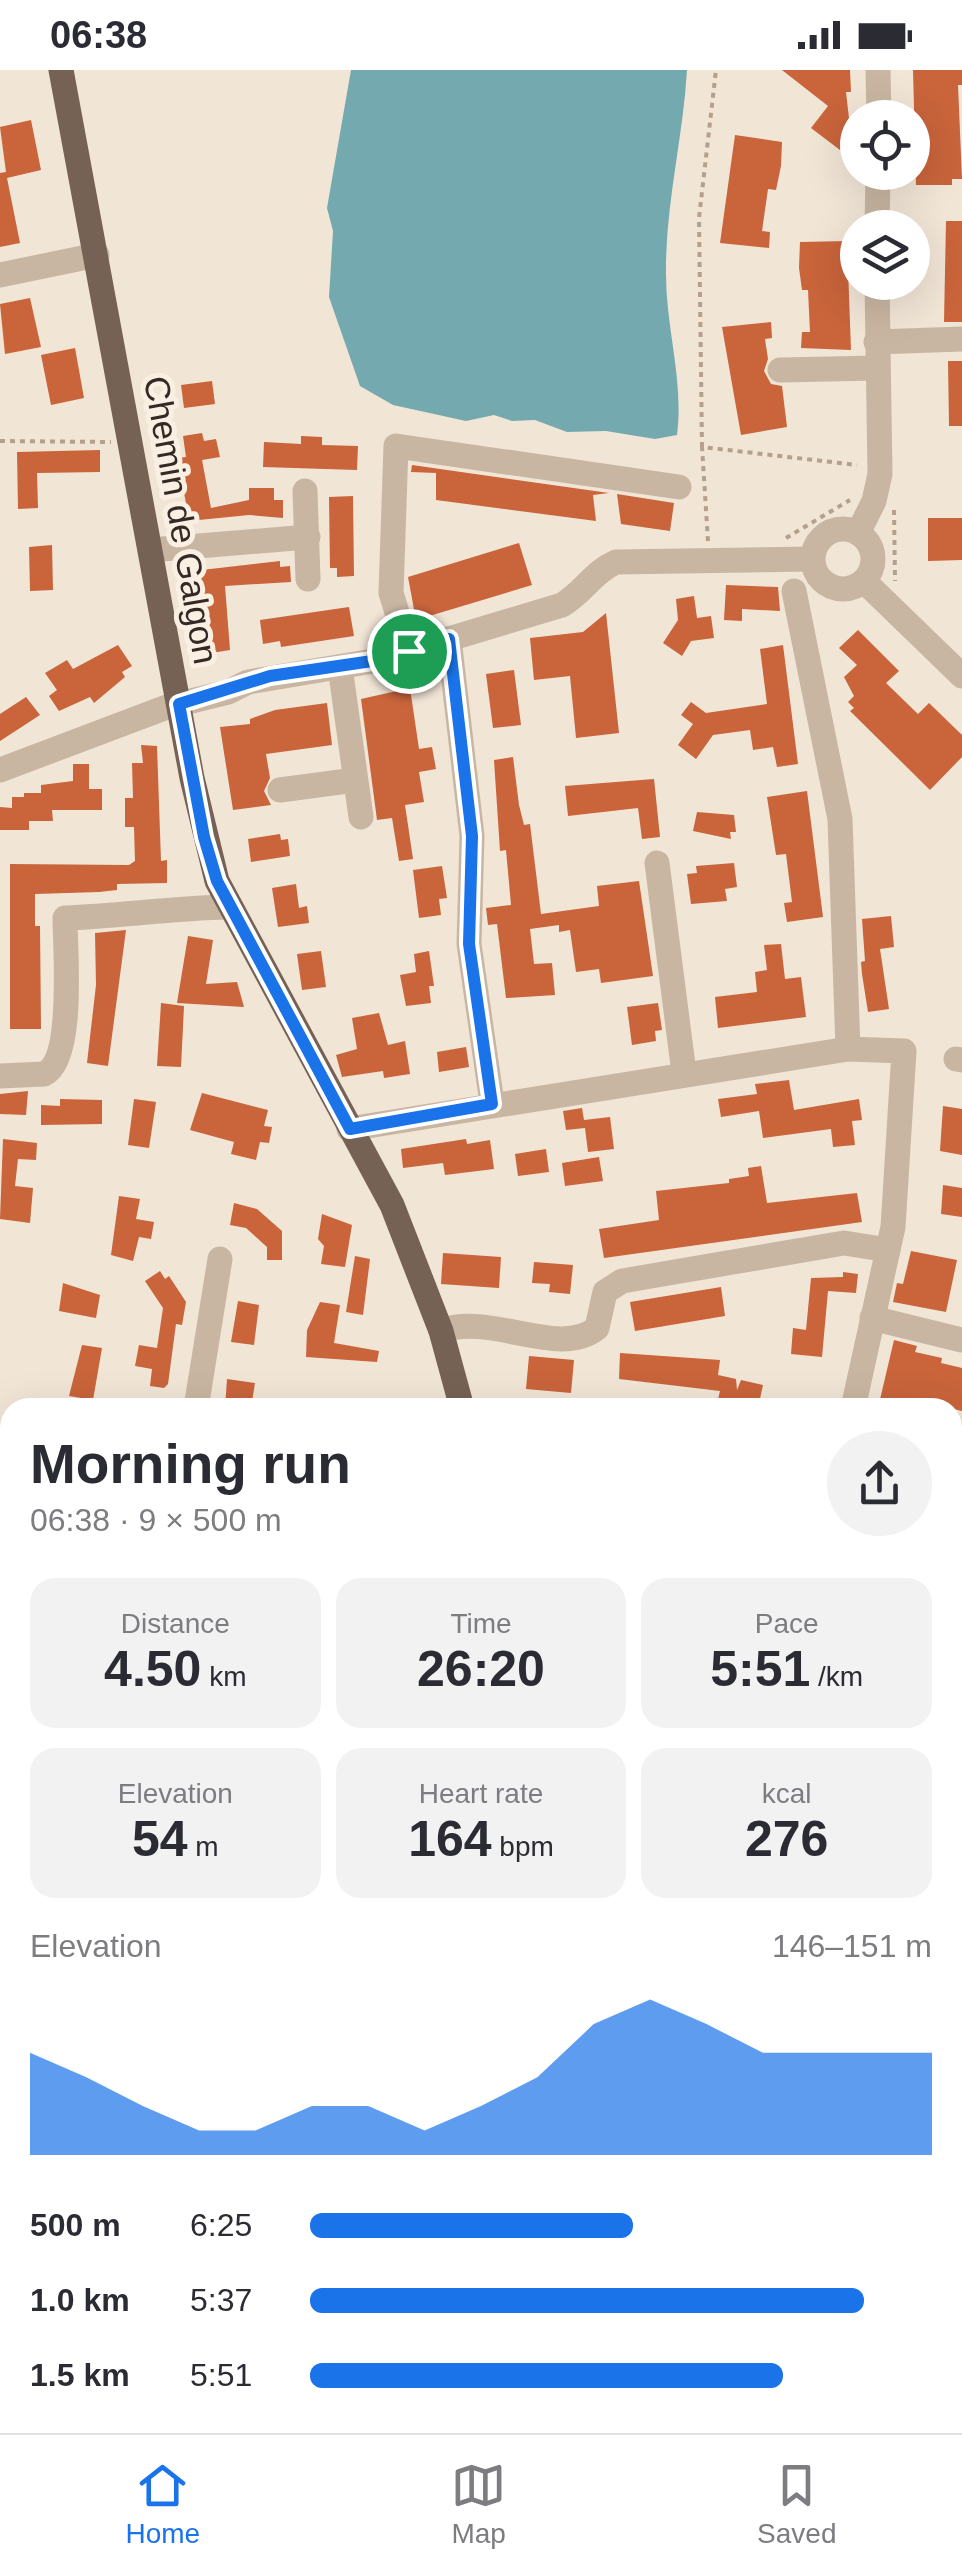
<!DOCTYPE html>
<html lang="en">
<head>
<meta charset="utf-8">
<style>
	:root { --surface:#fff; --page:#f2f2f3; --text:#2b2b33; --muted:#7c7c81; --line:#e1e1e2; --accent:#1a73e8 }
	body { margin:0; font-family:Arial,sans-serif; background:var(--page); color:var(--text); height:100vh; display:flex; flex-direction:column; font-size:38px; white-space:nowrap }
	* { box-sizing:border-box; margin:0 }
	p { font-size:32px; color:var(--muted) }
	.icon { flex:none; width:55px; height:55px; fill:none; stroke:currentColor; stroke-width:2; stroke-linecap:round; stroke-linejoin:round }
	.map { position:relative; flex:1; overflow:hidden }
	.details { position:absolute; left:0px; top:1328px; width:962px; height:1038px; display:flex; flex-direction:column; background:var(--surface); border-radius:30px 30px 0 0; box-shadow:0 10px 40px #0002 }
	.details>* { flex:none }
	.fabs { position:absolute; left:840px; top:30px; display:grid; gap:20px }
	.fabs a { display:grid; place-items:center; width:90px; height:90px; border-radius:50%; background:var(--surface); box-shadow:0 10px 40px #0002; font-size:50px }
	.pin { position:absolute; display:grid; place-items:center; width:85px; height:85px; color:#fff; margin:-42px; border:5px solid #fff; border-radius:50%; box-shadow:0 2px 10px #0007 }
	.round { display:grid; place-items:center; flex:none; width:105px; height:105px; border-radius:52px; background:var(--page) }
	.head { display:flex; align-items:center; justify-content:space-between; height:170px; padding:0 30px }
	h1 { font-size:55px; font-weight:800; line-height:75px }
	.figures { display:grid; grid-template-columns:repeat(3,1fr); gap:15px; height:170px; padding:10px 30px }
	.figures div { display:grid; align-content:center; border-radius:25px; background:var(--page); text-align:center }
	.figures b { font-size:50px; font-weight:800 }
	.figures small { font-size:28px; font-weight:400 }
	.figures p { font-size:28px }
	.chart { height:280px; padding:20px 30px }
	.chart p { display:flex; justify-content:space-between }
	.chart svg { width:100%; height:180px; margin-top:10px; fill:var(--accent); opacity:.7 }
	ul { padding:0 30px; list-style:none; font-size:32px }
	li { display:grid; grid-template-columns:160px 120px 1fr; align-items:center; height:75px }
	li i { height:25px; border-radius:12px; background:var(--accent) }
	.status { display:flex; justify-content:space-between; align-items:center; height:70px; padding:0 50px; background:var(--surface); direction:ltr }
	.status svg { height:28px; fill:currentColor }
	.tab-bar { display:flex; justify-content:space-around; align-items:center; height:140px; border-top:2px solid var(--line); background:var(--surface); font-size:28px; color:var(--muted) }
	.tab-bar a { display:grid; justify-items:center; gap:5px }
	.tab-bar .active { color:var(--accent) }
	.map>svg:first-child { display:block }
	.green { fill:#b0c096 }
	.water { fill:#74a9af }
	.building { fill:#c9643b }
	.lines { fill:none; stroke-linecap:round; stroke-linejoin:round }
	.path { stroke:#b5a08c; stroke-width:4; stroke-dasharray:5 5; stroke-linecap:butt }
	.minor { stroke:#c9b6a2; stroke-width:25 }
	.major { stroke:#766255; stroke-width:25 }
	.route-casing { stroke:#fff; stroke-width:20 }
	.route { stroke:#1a73e8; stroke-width:12 }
	.labels { text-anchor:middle; stroke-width:10; stroke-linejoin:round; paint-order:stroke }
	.street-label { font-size:35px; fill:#332a25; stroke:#f9efe2 }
</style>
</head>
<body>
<div class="status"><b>06:38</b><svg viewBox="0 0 49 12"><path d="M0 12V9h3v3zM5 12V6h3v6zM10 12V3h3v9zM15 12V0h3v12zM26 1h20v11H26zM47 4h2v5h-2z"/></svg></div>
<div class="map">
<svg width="962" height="2363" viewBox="0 0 962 2363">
	<rect width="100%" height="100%" fill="#f1e5d6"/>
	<polygon class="green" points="953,1766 962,1768 962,1971 953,1973"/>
	<path class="water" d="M351,0H687C683,69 665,135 666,205C666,258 684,312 677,365L655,369L606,361L567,362L535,350L512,351L494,345L466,351L393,335L360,316L329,227L333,161L327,138Z"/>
	<g class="building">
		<polygon points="782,0 850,0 851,22 846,22 851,66 840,80 811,58 828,36"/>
		<polygon points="913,0 962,0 962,15 958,15 962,109 952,109 952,115 916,115"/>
		<polygon points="31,50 41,100 7,108 20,173 0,177 0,103 6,102 0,57"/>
		<polygon points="735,65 782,72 781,96 776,120 768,119 762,161 770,162 769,178 720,173"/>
		<polygon points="946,151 962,151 962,252 944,252"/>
		<polygon points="847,171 851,280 801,278 802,262 810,262 808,220 802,220 799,198 800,172"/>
		<polygon points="30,228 41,277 5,284 0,234"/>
		<polygon points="771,252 772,268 765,269 768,289 764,301 771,314 782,316 787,357 741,365 722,257"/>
		<polygon points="75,278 84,328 51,335 41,285"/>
		<polygon points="948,291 962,291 962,356 949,356"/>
		<polygon points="212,311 215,334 184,338 181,315"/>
		<polygon points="202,363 204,371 216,369 220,387 202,390 211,438 249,430 249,418 274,418 274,430 283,430 283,448 249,445 189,451 178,388 186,387 183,366"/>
		<polygon points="301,366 322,367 322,375 358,376 357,400 263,397 264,372 301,374"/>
		<polygon points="100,380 100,402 37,403 38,438 18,439 17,382"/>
		<polygon points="412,395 609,423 593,425 596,451 436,430 436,403 411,402"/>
		<polygon points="617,424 674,433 670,461 621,454"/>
		<polygon points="353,426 354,506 337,507 337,498 330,498 329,427"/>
		<polygon points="928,448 962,448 962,490 928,491"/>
		<polygon points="519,473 532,515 416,550 408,507"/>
		<polygon points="52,475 53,520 30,521 29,477"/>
		<polygon points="280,491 280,497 290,496 291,512 225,516 230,580 205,584 193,501"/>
		<polygon points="726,515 778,517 780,541 742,539 742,551 724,550"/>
		<polygon points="694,526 697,548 711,546 714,568 691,571 682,586 663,573 678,550 676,529"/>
		<polygon points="349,537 354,566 281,577 280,571 263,574 260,550"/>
		<polygon points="606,543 619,663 576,668 570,606 534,610 530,568 583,562"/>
		<polygon points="858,560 899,601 886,613 918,644 929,633 962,665 962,687 930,720 850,641 854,638 848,632 854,626 844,607 857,595 839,578"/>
		<polygon points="118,575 132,596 122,602 125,607 94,633 90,627 59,641 49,626 57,620 45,603 67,590 73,599"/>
		<polygon points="783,575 798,694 777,697 773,677 753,680 750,660 713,665 696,689 678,675 693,654 681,645 691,632 706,643 767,634 760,579"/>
		<polygon points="514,600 521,655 493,658 486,604"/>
		<polygon points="410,618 419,679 432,677 436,699 419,702 424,732 405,735 413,789 399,791 392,748 377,750 361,629"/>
		<polygon points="26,627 40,645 0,671 0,644"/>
		<polygon points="327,633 332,675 266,684 270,708 264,721 271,735 233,740 220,657 250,654 250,649 275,640"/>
		<polygon points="141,675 157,676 161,791 167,790 167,813 117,814 117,820 99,822 35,824 35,856 40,856 41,959 10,959 10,794 129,795 135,791 134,757 125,757 125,728 133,728 132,693 143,693"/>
		<polygon points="513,687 519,735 524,755 530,754 541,844 599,836 597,816 639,811 653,906 601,913 599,899 576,902 570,860 559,862 559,855 530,859 534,894 552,893 555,925 506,928 497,854 488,855 486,838 511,835 506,780 500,781 494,690"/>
		<polygon points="73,694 89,694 89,719 102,719 102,740 52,740 53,751 29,751 29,760 0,760 0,737 12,738 12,727 24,727 24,723 41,723 41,715 73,711"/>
		<polygon points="654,709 660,767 642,769 638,738 568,746 565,716"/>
		<polygon points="807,721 823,847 787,852 784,833 792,832 786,784 776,785 767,727"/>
		<polygon points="697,742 734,745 736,762 730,762 731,769 693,761"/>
		<polygon points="280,764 281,770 288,769 290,786 251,792 248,769"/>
		<polygon points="734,793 737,817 725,819 727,831 691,834 687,804 697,803 696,796"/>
		<polygon points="442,796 447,828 439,829 441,845 419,848 413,800"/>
		<polygon points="296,814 299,838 307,836 309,853 278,857 272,818"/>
		<polygon points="891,846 894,877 880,879 889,939 868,942 862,904 861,892 865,891 862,849"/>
		<polygon points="126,860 108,996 87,993 96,915 95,863"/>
		<polygon points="188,866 213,870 206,914 237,912 244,937 177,933"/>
		<polygon points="781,874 785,909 801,907 806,947 718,958 715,927 757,922 755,902 767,900 764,875"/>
		<polygon points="321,881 326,917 302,920 297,884"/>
		<polygon points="429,881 434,916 429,916 431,933 406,936 400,905 416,902 414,884"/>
		<polygon points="161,933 184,936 181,997 157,996"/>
		<polygon points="658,933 662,960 655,961 656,971 632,975 627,937"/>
		<polygon points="379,943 388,975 405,971 410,1004 384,1008 383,1001 342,1007 336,985 357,979 352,948"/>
		<polygon points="466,977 469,997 439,1002 437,982"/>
		<polygon points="789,1010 794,1040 859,1029 862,1050 852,1051 855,1075 833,1077 831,1059 763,1068 759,1041 721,1047 718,1029 757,1024 755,1014"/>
		<polygon points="28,1021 26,1045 0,1044 0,1024"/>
		<polygon points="202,1023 268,1040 264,1056 272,1057 269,1073 260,1072 256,1090 231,1084 234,1072 190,1060"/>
		<polygon points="60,1029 102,1030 102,1054 41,1055 41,1035 60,1036"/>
		<polygon points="134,1029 156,1032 149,1078 128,1075"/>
		<polygon points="943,1036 962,1039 962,1085 940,1081"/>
		<polygon points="582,1038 584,1050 610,1047 614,1079 588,1082 585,1058 566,1060 563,1041"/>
		<polygon points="3,1069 37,1073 36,1090 18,1089 15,1116 33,1118 30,1153 0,1149"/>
		<polygon points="466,1069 467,1074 490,1070 494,1099 445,1105 443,1093 403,1098 401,1079"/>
		<polygon points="546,1079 549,1102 518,1106 515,1084"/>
		<polygon points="599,1087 603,1111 565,1116 562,1093"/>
		<polygon points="761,1096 767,1133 857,1123 862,1152 604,1188 599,1159 659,1150 656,1121 729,1113 729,1109 749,1106 748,1098"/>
		<polygon points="943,1115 962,1118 962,1147 941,1144"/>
		<polygon points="119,1126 140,1129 136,1149 154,1152 151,1169 139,1167 133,1191 111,1185"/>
		<polygon points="234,1133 257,1139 282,1161 282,1190 267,1190 267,1177 246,1158 230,1155"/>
		<polygon points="322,1144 352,1155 345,1197 321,1194 324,1176 318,1169"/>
		<polygon points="911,1181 957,1190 946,1242 893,1232 897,1213 903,1214"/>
		<polygon points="443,1183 501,1187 499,1218 441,1214"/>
		<polygon points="355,1186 370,1189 363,1245 346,1242"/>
		<polygon points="534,1192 573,1195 570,1224 549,1222 550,1214 532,1213"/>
		<polygon points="160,1201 165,1209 169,1206 186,1232 182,1255 176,1254 168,1314 164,1318 150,1316 152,1299 135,1296 139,1275 157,1278 163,1238 145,1211"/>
		<polygon points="843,1202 858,1204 856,1223 828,1221 822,1287 791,1284 793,1258 806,1260 811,1208 843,1207"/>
		<polygon points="63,1213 100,1225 96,1248 59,1241"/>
		<polygon points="721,1217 725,1246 635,1261 630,1232"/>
		<polygon points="238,1231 259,1235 254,1275 231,1272"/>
		<polygon points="320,1232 340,1235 334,1273 379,1281 377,1292 306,1287 307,1260"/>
		<polygon points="894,1270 917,1276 915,1282 942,1288 941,1293 962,1298 962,1341 923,1332 922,1338 878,1338"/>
		<polygon points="82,1275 102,1278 93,1330 69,1326"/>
		<polygon points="620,1283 720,1290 718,1305 736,1309 737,1320 741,1310 763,1315 758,1338 716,1338 720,1321 619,1309"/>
		<polygon points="529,1286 574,1290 571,1323 526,1319"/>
		<polygon points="227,1309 255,1313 251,1338 225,1338"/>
	</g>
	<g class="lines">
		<g class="path">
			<polyline points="0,371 111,372"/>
			<polyline points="702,377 699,148 716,0"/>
			<polyline points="894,440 895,511"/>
			<polyline points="786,468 850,430"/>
			<polyline points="708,471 702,377 857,395"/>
		</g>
		<g class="minor">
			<polyline points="878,0 879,48"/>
			<polyline points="877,158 878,102"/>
			<polyline points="0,205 97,185"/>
			<polyline points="876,272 962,269"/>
			<polyline points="780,300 877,298"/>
			<polyline points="305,421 308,509"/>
			<circle cx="843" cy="489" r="30"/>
			<polyline points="858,463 874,431 880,404 877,212"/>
			<polyline points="150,480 308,467"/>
			<polyline points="864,511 962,606"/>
			<polyline points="794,521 840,749 848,979"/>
			<polyline points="449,569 472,766 469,874 492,1033"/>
			<polyline points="409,581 391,523 396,376 679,417"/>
			<polyline points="340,597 361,747"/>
			<path d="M0,700L167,637L228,622L248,612L379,590L562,535C583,523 593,502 616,492L812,489"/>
			<polyline points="280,720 355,710"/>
			<polyline points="657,793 684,1003"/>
			<polyline points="956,989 962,990"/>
			<path d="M0,1006L44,1004C75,990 65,879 65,848C120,846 172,838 228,837"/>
			<polyline points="349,1059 848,979 904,981 893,1157 853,1338"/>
			<polyline points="872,1248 962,1270"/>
			<path d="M441,1261C491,1242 559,1289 597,1258L605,1222L622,1211L844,1173L888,1180"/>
			<polyline points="196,1338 220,1189"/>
			<polyline points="0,1454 10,1459"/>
			<polyline points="952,1675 962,1630"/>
			<polyline points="952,1752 962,1754"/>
			<polyline points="952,2069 962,2067"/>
			<polyline points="0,2200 10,2202"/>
			<polyline points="532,2355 544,2363"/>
			<polyline points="773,2363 777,2355"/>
		</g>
		<g class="major">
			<polyline points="61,0 192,708 217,811 392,1135 441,1261 462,1338"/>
			<polyline points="131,2355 134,2363"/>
			<polyline points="101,2363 104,2355"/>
		</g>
	</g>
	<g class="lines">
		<defs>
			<polygon id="route" points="449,569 472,766 469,874 492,1034 350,1059 217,811 204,767 179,634 270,606 379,590"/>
		</defs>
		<use href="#route" class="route-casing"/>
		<use href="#route" class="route"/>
	</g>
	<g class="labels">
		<g class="street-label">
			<text transform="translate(181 450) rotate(80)" y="12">Chemin de Galgon</text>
		</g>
	</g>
</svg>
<div class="fabs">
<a><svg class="icon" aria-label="locate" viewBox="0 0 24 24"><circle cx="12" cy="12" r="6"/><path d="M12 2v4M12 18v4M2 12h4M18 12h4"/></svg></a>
<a><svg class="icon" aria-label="layers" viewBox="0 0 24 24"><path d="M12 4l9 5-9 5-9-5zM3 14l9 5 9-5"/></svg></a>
</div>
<div class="pin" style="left:409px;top:581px;background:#1e9e55"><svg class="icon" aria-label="arrive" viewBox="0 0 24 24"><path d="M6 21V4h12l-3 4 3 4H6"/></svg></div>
<section class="details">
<div class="head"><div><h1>Morning run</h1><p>06:38 · 9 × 500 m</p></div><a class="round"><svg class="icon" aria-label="share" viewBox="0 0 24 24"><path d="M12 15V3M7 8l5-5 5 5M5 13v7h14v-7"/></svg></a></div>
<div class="figures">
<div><p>Distance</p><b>4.50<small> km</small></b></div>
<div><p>Time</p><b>26:20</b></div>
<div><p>Pace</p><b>5:51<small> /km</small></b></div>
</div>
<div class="figures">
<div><p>Elevation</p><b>54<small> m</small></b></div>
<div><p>Heart rate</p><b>164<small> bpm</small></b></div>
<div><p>kcal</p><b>276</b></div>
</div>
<div class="chart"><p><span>Elevation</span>146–151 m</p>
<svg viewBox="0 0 160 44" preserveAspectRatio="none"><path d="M0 44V19L10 25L20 32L30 38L40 38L50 32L60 32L70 38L80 32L90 25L100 12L110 6L120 12L130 19L140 19L150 19L160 19V44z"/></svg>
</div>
<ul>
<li><b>500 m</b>6:25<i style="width:52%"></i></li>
<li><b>1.0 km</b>5:37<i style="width:89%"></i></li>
<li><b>1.5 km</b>5:51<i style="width:76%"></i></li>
</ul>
</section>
</div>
<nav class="tab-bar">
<a class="active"><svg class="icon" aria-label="home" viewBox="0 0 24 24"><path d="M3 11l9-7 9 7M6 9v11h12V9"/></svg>Home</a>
<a><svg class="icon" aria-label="map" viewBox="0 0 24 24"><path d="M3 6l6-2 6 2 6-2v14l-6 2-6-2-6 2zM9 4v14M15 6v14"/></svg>Map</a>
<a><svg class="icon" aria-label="saved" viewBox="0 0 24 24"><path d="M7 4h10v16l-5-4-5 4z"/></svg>Saved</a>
</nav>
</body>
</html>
